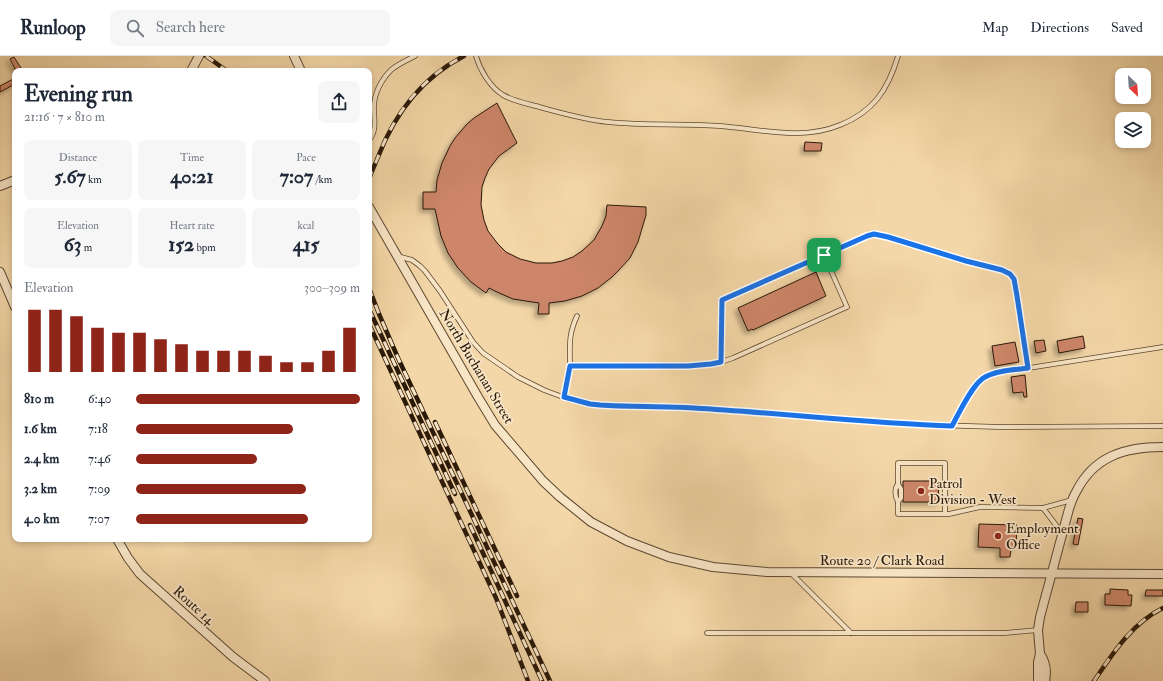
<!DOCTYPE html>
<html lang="en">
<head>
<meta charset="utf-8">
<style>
	:root { --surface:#fff; --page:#f6f6f7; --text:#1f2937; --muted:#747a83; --line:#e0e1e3; --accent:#8f2418 }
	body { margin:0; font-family:"IM FELL Double Pica",serif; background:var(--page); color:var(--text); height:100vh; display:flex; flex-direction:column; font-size:15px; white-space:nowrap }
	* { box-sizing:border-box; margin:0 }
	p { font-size:13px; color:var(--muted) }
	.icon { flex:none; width:22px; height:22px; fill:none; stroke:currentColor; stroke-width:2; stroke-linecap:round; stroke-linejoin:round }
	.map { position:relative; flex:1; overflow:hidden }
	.side { position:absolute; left:12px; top:12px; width:360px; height:474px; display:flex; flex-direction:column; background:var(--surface); border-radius:8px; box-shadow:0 2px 6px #0003 }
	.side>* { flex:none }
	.needle { width:26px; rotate:155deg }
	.tools { position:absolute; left:1115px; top:12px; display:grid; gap:8px }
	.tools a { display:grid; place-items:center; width:36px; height:36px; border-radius:8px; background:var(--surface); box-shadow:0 2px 6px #0003; font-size:20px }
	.pin { position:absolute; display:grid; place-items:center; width:34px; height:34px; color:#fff; margin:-17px; border-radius:8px; box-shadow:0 2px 6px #0006 }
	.round { display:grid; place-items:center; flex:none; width:42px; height:42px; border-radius:8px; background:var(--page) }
	.headline { display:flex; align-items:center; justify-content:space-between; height:68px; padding:0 12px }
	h1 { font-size:22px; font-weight:700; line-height:30px }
	.stats { display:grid; grid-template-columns:repeat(3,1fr); gap:6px; height:68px; padding:4px 12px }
	.stats div { display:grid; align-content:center; border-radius:8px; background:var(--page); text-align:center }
	.stats b { font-size:20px; font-weight:700 }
	.stats small { font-size:11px; font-weight:400 }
	.stats p { font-size:11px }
	.chart { height:112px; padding:8px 12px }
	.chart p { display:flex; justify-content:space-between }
	.chart svg { width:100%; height:72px; margin-top:4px; stroke:var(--accent); stroke-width:6 }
	ul { padding:0 12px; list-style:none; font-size:13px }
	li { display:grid; grid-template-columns:64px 48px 1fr; align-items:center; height:30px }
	li i { height:10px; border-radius:5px; background:var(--accent) }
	header { display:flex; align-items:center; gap:24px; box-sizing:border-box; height:56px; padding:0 20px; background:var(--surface); border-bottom:1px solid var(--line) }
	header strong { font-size:19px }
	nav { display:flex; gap:22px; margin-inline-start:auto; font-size:14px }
	.search { width:280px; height:36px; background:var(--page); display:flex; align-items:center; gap:10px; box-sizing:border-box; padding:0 14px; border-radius:8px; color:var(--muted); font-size:15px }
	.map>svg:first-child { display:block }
	.building { fill:#ce866a; stroke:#2a1808; filter:url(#shadow) }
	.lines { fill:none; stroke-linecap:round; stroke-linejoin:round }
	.lane-casing { stroke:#5c4830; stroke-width:5.5 }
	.street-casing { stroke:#5c4830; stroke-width:10 }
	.lane { stroke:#f8e5c6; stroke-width:4 }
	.street { stroke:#f8e5c6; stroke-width:8 }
	.rail-casing { stroke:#2a1808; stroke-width:4.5 }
	.rail { stroke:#f8e5c6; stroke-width:3; stroke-dasharray:9; stroke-linecap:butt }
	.route-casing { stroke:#fff; stroke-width:8 }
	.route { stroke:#1a73e8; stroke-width:5 }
	.poi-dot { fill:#8f2418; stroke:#f8e5c6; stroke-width:1.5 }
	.labels { text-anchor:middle; stroke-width:3.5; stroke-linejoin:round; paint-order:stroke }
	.street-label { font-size:14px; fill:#2a1808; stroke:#f8e5c6 }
	.poi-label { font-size:14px; fill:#2a1808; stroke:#f8e5c6; text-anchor:start }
</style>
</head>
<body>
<header>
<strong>Runloop</strong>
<div class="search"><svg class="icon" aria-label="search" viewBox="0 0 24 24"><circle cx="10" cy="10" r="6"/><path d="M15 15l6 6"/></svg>Search here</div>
<nav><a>Map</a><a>Directions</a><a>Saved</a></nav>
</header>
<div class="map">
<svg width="1163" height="625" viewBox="0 0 1163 625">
	<defs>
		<filter id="shadow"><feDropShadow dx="-3.5" dy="3.5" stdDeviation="2" flood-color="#0004"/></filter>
	</defs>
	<rect width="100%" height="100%" fill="#f4d7a8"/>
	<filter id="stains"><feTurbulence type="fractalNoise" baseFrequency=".005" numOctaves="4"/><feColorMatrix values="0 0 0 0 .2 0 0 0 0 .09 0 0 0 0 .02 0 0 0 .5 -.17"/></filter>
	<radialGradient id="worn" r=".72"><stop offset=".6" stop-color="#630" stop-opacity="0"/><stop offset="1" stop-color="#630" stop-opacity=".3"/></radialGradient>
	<g class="building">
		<polygon points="14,1 23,15 16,15 10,3"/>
		<polygon points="15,22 15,28 0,36 0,30"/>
		<polygon points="497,47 517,87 499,100 489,113 485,122 482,131 481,149 484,164 488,175 498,188 506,196 520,203 536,207 552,207 562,205 573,201 582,195 594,184 602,170 606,160 607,149 646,151 646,159 638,186 630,202 618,215 612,221 598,232 582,240 565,245 549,247 549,258 538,258 539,247 513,243 497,236 489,232 486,237 471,226 458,212 448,197 441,180 435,153 423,153 423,136 436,136 437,124 442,107 450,90 455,82 467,68 474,62"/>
		<polygon points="805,86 822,87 821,95 804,95"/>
		<polygon points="816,216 826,240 753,274 752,273 748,275 738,252"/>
		<polygon points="1083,280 1085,292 1059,297 1057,285"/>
		<polygon points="1044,284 1046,295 1036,297 1034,285"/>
		<polygon points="1015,286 1019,306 995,310 992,290"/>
		<polygon points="1025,319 1027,341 1024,341 1023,336 1013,337 1011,321"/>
		<polygon points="903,425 938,425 939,446 903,446"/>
		<polygon points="1078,462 1083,463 1078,489 1073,488"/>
		<polygon points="979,468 1017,469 1016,492 1011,492 1010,501 1000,501 1000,492 978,491"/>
		<polygon points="1110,533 1128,534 1128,539 1132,539 1131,550 1105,549 1105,538 1110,538"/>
		<polygon points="1146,534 1163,534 1163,540 1145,540"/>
		<polygon points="1076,546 1088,546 1088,556 1075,556"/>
	</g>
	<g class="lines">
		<defs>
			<g id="lane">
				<path d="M476,0C480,14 490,31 503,39C515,46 530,48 543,52C565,58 586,64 608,66C646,70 683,67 720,70C760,73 802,85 840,69C873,56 888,34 898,0"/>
				<path d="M369,84C377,75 374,64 374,54C373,39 381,24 391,14C398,8 407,4 415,0"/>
				<polyline points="397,200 412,204 420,210 425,215 440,235 473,286 483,297 518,321 544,334 568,343 590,348 614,350 692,351 759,356 832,363 934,369 1000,371 1163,370"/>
				<polyline points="721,306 722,244 867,180 874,178 888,181 966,205 1002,214 1010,218 1012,220 1015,226 1028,312"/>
				<path d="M570,310C570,290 568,279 577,260"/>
				<polyline points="564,341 570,310 688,310 718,307 733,302 847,251 824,199"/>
				<path d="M952,370C961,354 973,326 990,318L1163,291"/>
				<path d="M898,428C894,433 895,441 898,446"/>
				<polyline points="945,458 945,407 898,407 898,428 901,433 901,442 898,446 898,458 949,458 980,451 1043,452"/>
				<polyline points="1062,477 1043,452 1072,444"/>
				<polyline points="790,516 851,577"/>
				<polyline points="707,577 1005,577 1038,574"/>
			</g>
			<g id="street">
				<polyline points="294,0 301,15"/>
				<polyline points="191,15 199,0"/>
				<polyline points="0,130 15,124"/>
				<polyline points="369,151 478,341 495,369 543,425 560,441 591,466 627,485 669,501 713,511 767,516 1163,518"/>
				<polyline points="0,216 15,251"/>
				<polyline points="117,483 128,502 140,518 233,601 265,625"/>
				<path d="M1040,598C1046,606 1047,615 1045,625"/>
				<path d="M1038,625V606L1040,598L1038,574L1040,561L1069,453C1071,447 1073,441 1076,436C1094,400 1125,391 1163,391"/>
			</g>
		</defs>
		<use href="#lane" class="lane-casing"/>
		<use href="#street" class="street-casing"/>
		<use href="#lane" class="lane"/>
		<use href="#street" class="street"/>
		<defs>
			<g id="rail">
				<polyline points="206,0 227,15"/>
				<path d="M369,124C371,116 375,109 378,101C395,57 421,22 464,0"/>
				<polyline points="369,232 379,258 398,302 550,625"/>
				<polyline points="369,253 455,438"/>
				<polyline points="369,268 496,542 528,625"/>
				<polyline points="435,366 517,540"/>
				<polyline points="470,469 542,625"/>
				<path d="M1094,625C1113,597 1132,567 1163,552"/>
			</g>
		</defs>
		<use href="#rail" class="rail-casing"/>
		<use href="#rail" class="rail"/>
	</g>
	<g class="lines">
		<defs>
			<path id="route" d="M874,178L888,181L966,205L1002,214L1010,218L1014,223L1017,240L1028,312C1015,314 997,314 985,321C973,327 959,357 952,370C866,367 780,357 694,352C663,350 631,351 600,349L590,348L564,341L570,310H688L711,308L721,306L722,244L867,180Z"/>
		</defs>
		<use href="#route" class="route-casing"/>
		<use href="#route" class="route"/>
	</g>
	<g class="poi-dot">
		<circle cx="921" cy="435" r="4"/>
		<circle cx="998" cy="480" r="4"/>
	</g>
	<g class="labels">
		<g class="street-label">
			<text transform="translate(477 310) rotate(59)" y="5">North Buchanan Street</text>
			<text x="882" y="509">Route 20 / Clark Road</text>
			<text transform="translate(194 549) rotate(42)" y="5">Route 14</text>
		</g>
		<g class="poi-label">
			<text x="929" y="432">Patrol<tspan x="929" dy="16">Division - West</tspan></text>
			<text x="1006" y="477">Employment<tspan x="1006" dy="16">Office</tspan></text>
		</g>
	</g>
	<rect width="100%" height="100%" filter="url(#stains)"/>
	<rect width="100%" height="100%" fill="url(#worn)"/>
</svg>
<div class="tools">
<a><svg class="needle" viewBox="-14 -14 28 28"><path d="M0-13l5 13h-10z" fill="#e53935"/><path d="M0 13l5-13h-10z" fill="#747a83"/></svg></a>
<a><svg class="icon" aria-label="layers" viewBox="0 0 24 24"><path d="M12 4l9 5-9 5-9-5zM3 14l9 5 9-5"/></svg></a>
</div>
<div class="pin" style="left:824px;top:199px;background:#1e9e55"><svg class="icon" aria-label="arrive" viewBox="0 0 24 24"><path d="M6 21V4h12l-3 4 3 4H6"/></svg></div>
<section class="side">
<div class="headline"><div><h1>Evening run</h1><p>21:16 · 7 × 810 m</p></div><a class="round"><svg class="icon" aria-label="share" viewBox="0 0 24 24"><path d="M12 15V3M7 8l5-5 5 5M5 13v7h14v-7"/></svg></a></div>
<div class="stats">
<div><p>Distance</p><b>5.67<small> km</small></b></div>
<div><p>Time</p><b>40:21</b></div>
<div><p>Pace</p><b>7:07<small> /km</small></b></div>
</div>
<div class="stats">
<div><p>Elevation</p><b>63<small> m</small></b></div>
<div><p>Heart rate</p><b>152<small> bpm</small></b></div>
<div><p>kcal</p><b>415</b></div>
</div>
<div class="chart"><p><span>Elevation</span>300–309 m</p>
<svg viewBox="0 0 160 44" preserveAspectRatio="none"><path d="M5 44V6M15 44V6M25 44V10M35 44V17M45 44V20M55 44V20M65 44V24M75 44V27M85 44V31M95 44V31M105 44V31M115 44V34M125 44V38M135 44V38M145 44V31M155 44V17"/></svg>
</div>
<ul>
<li><b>810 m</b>6:40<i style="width:100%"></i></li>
<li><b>1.6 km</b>7:18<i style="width:70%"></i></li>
<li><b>2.4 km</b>7:46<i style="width:54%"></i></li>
<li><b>3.2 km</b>7:09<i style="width:76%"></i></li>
<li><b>4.0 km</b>7:07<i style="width:77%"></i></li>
</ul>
</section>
</div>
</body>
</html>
